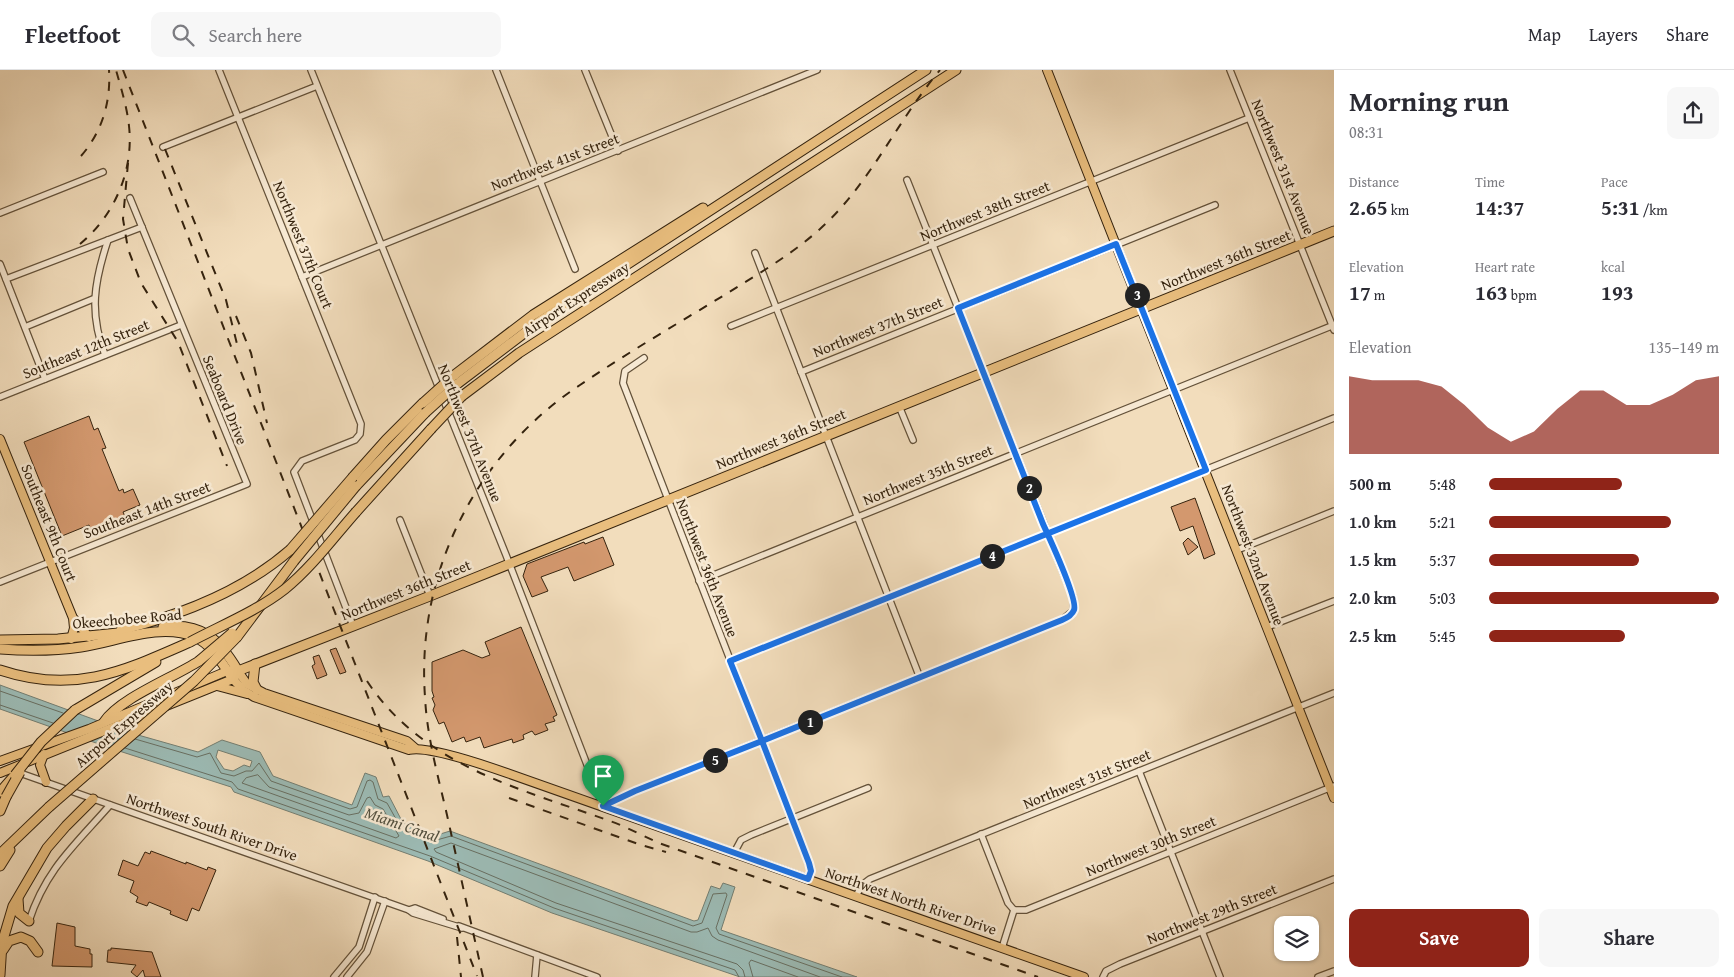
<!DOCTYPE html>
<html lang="en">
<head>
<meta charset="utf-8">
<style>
	:root { --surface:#fff; --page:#f7f7f7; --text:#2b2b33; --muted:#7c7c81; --line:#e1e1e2; --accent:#8f2418 }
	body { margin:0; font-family:"Gentium Book Plus",serif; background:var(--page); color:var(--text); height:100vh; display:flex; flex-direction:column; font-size:19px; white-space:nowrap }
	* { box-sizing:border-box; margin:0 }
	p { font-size:16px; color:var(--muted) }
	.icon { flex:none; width:28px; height:28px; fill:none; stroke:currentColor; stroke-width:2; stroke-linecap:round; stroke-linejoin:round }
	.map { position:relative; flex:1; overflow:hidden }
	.drawer { display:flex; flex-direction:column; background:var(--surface); width:400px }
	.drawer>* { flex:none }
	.controls { position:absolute; left:1274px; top:846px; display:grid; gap:10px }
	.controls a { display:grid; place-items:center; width:45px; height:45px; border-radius:10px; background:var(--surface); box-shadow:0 1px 4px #0004; font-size:25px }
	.pin { position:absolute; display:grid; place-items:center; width:42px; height:42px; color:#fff; margin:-51px -21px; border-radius:50% 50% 50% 0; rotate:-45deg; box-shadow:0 0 5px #0007 }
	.pin .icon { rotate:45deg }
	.km { position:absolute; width:25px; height:25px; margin:-12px; border-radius:50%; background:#222; color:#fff; font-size:14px; line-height:25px; text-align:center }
	.round { display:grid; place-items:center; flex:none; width:52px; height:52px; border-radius:10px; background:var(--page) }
	.head { display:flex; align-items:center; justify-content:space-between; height:85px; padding:0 15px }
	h1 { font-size:28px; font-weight:600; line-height:38px }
	.stats { display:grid; grid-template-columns:repeat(3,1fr); gap:8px; height:85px; padding:5px 15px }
	.stats div { display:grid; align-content:center }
	.stats b { font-size:21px; font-weight:600 }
	.stats small { font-size:14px; font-weight:400 }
	.stats p { font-size:14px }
	.chart { height:140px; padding:10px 15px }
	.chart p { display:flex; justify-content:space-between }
	.chart svg { width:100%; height:90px; margin-top:5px; fill:var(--accent); opacity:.7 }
	.primary-button { display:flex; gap:10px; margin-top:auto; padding:10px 15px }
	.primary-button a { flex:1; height:58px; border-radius:10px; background:var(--accent); color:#fff; font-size:20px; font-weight:600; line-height:58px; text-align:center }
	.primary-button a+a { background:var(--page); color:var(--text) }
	ul { padding:0 15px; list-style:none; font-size:16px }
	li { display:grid; grid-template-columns:80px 60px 1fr; align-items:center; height:38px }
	li i { height:12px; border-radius:6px; background:var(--accent) }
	header { display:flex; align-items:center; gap:30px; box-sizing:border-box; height:70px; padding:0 25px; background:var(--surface); border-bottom:1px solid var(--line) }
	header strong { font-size:24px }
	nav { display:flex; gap:28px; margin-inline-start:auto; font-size:18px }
	.search { width:350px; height:45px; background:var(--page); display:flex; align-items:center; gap:12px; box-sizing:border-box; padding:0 18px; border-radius:10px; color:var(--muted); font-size:19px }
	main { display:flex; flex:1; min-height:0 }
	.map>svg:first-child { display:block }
	.water { fill:#9cbbb5; stroke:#737e72; fill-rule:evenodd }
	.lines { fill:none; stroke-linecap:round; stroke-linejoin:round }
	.shore { stroke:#686f62; stroke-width:1 }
	.building { fill:#d3986e; stroke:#35230e }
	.minor-casing { stroke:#64523a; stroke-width:8 }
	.major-casing { stroke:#35230e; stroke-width:10 }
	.highway-casing { stroke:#35230e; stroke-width:11 }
	.minor { stroke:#f7e9d3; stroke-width:5.5 }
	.major { stroke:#e9be7e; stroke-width:8 }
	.highway { stroke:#e9be7e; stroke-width:9 }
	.rail { stroke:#35230e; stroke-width:2; stroke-dasharray:9 9; stroke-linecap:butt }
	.highway-bridge-casing { stroke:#35230e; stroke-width:11; stroke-linecap:butt }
	.highway-bridge { stroke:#e9be7e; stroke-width:9 }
	.route-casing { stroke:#fff; stroke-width:10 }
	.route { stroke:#1a73e8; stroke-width:6 }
	.labels { text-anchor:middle; stroke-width:5; stroke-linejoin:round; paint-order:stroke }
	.street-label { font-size:15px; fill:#35230e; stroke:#f7e9d3 }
	.water-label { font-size:16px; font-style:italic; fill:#545140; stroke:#f7e9d3 }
</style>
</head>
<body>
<header>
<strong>Fleetfoot</strong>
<div class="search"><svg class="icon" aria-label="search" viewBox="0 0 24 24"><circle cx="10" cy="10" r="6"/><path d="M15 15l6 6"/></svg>Search here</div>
<nav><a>Map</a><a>Layers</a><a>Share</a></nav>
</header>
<main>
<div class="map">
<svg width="1334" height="907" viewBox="0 0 1334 907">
	<rect width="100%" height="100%" fill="#f2ddbc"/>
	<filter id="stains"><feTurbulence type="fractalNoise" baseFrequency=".004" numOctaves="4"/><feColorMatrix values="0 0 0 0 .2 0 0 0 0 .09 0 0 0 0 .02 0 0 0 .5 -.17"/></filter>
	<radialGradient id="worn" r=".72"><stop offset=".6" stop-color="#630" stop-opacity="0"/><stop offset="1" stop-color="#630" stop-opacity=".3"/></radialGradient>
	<path class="water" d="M0,615L131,663L198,682L222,670L260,682L273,706L352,735L365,703L376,707L383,727L389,726L403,753L434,766L450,761L694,851L698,850L711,816L720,819L723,813L735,817L721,860L857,907H740L552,843L428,791L234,722L231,717L113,679L0,639ZM218,680L252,691L250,697L244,695L233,701L224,699L216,687Z"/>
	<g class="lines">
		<g class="shore">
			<polyline points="0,621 63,643"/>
			<polyline points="0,635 53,653"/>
			<polyline points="135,669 197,687 210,683 221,703 234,706 246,701 252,701 259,693 271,711 350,739 357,737 367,711 370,710 373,712 378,729 387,733 401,758 433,771 451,766 693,856 702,853 713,824 726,823 727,825 716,858 719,864 842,907"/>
			<polyline points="125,678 232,712 238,719 430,786 554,838 735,900 739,907"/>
			<polygon points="258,705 269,717 349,745 359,743 367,728 370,727 375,735 383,739 399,766 396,768 242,713 246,708"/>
			<polyline points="745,907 743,900 737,894 556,833 436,782 434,779 451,773 691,862 697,862 708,858 712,866 718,870 820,907"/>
			<polyline points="753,907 749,893 751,890 798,907"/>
		</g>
	</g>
	<g class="building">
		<polygon points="89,346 94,360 98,358 106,378 102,379 119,421 123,419 124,423 133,419 140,435 123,442 127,451 93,465 89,455 62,466 24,372"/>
		<polygon points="1195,428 1215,484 1204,489 1193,456 1180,461 1171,437"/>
		<polygon points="603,467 614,495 574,511 568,497 541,507 548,521 532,527 523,506 527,494 584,472 585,474"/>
		<polygon points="1188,468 1198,477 1188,485 1183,473"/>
		<polygon points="521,557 557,645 553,647 555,651 545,654 548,660 535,665 532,661 523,665 524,669 513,673 512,669 484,678 480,667 466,672 464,667 452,672 444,652 439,654 433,640 435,635 432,628 434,627 432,621 432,592 463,580 482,588 490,585 485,572"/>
		<polygon points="336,578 346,602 340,604 330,580"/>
		<polygon points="319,585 327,605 317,609 312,596 315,594 313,587"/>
		<polygon points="151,781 186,794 186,792 207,800 208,797 216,800 199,841 192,838 187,851 170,844 171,841 149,832 147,836 136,832 138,827 130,822 134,811 118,805 123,790 138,796 145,782 150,784"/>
		<polygon points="57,853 75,857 75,876 90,879 90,884 92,884 92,897 52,896"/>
		<polygon points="111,878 152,882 161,907 145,907 143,900 137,907 131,902 136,895 107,892 108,880 111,880"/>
	</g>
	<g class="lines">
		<defs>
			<g id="minor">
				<polyline points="219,0 361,354 360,364 355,370 302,391 294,402 353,556"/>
				<polyline points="311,0 506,485 603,736 635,721 1062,550 1074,540 1073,527 907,110"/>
				<polyline points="496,0 575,199"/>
				<polyline points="585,0 618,81"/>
				<polyline points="1230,0 1334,260"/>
				<polyline points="163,77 317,16"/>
				<polyline points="0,143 103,102"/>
				<polyline points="755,183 920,608"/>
				<polyline points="0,194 45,309"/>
				<polyline points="302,207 817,0"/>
				<polyline points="6,209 142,157"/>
				<polyline points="731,256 1249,48"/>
				<polyline points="25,257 93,229"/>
				<path d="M105,285C89,243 94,212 108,170"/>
				<polyline points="644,288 625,301 623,313 808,791 811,801 808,809"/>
				<polyline points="801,302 1215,135"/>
				<polyline points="0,327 181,255"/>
				<polyline points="899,336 913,370"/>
				<polyline points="400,450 430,526"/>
				<polyline points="1237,480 1334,441"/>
				<polyline points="699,511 1334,255"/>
				<polyline points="0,512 247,414 130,128"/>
				<polyline points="1267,557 1334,531"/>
				<polyline points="730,591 1334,348"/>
				<polyline points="1139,701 1220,907"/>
				<polyline points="17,702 409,840 413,843 462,858"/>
				<polyline points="981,764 1008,833 1014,840"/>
				<polyline points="734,783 741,770 751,765 868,718"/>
				<polyline points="856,826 862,815 870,809 1334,623"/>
				<polyline points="409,840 415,838 443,849"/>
				<polyline points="1014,840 1026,840 1334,716"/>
				<path d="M29,851C46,799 75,775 110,735"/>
				<polyline points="459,856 597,907"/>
				<polyline points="1002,878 1014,840"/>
				<polyline points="334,907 359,877 375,827"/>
				<polyline points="347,907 367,882 385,831"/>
				<polyline points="535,907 537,885"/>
				<polyline points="1103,907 1106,901 1120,894 1334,809"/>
				<polyline points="1318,907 1334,901"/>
			</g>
			<g id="major">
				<polyline points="1047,0 1334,728"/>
				<polyline points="0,369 73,548 74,558 71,569"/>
				<polyline points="74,549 89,567"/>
				<polyline points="217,616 247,624"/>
				<polyline points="44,684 40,695 46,712"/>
				<polyline points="0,691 89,659 227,601 238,601 247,614 264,623 407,671 415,678"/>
				<path d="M0,703L233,609L243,620L254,627L409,680C427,675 487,696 507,703L1084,907"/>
			</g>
			<g id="highway">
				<polyline points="453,306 533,245 703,138"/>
				<polyline points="457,314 540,251 926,0"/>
				<polyline points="462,326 519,283 956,0"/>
				<polyline points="353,407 386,370 423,333"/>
				<polyline points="356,416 425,343"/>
				<polyline points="356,442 431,359"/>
				<path d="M163,557C202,552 219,569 238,601"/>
				<path d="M121,560C181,545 243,521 290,480"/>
				<polyline points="237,567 294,491"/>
				<polyline points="0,570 58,569 128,562"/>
				<path d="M0,579C27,581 54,581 81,577C116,572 160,552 195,567C213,575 222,594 233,609L238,601L430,526L1334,161"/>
				<polyline points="255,594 253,612 257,620"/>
				<path d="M0,600C74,625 124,601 190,572"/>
				<polyline points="75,640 156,592"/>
				<path d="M104,652C120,628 173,608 199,591"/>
				<polyline points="0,722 15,705"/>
				<polyline points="0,741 6,727"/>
				<polyline points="0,784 49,737"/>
				<polyline points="0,796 10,780"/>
				<polyline points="18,829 19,843 29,851"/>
				<polyline points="3,880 9,871 21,867 30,871 38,882"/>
				<polyline points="0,905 2,873 13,836 47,778 66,756 93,729"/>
			</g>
		</defs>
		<use href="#minor" class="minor-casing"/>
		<use href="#major" class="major-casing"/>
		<use href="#highway" class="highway-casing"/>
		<use href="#minor" class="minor"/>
		<use href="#major" class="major"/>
		<use href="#highway" class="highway"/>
		<g class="rail">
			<polyline points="123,0 477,906"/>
			<polyline points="165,79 226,230 238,278"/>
			<path d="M81,86C102,62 111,32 109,0"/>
			<polyline points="128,93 123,149 128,179 141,213 178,272 227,396"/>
			<path d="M80,174C114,146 134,101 129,56C127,37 121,18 116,0"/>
			<polyline points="236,246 251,283 267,353"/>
			<path d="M367,611C423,696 521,719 610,751C627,757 643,766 659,773L1038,907"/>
			<polyline points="509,728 641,775 666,782"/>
			<polyline points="457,867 461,907"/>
			<path d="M483,907C471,853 459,799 447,745C438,706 427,667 425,627C416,502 476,384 580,315C627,283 677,254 726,224C758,204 791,185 820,159C870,114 897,51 940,0"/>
		</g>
		<defs>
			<g id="highway-bridge">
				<polyline points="423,333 453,306"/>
				<polyline points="425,343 457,314"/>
				<polyline points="431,359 462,326"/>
				<polyline points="290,480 353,407"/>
				<polyline points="294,491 356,416"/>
				<path d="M190,572C222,555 257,541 285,519C312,497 333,468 356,442"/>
				<polyline points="199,591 232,563"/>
				<polyline points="15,705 41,672 75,640"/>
				<polyline points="6,727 20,702"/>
				<polyline points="49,737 194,611 237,567"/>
			</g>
		</defs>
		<use href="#highway-bridge" class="highway-bridge-casing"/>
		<use href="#highway-bridge" class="highway-bridge"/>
	</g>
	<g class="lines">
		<defs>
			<path id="route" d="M603,736L808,809L811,801L809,793L762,671L1062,550C1067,548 1072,545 1074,540C1078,530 1049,467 1043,454L958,238L1116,174L1206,400L730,591L762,671L635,721L603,736"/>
		</defs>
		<use href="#route" class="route-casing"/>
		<use href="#route" class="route"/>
	</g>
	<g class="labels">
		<g class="street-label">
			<text transform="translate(555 92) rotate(-21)" y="5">Northwest 41st Street</text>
			<text transform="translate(1283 97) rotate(68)" y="5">Northwest 31st Avenue</text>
			<text transform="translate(985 141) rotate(-22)" y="5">Northwest 38th Street</text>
			<text transform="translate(303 175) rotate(68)" y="5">Northwest 37th Court</text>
			<text transform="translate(1226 190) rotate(-22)" y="5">Northwest 36th Street</text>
			<text transform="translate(576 229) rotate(-33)" y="5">Airport Expressway</text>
			<text transform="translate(878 257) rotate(-22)" y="5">Northwest 37th Street</text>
			<text transform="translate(86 279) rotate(-22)" y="5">Southeast 12th Street</text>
			<text transform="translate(225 330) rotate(68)" y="5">Seaboard Drive</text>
			<text transform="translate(470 363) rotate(68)" y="5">Northwest 37th Avenue</text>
			<text transform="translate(781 369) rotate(-22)" y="5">Northwest 36th Street</text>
			<text transform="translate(928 405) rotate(-22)" y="5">Northwest 35th Street</text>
			<text transform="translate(147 440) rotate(-21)" y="5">Southeast 14th Street</text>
			<text transform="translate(49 453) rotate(68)" y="5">Southeast 9th Court</text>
			<text transform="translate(1253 485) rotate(69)" y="5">Northwest 32nd Avenue</text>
			<text transform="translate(707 498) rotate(69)" y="5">Northwest 36th Avenue</text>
			<text transform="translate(406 520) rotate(-22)" y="5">Northwest 36th Street</text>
			<text transform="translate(127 549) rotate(-5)" y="5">Okeechobee Road</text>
			<text transform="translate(124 654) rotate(-41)" y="5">Airport Expressway</text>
			<text transform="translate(1087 709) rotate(-22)" y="5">Northwest 31st Street</text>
			<text transform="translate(212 757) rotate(19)" y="5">Northwest South River Drive</text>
			<text transform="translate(1151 776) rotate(-22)" y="5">Northwest 30th Street</text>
			<text transform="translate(911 831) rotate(19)" y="5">Northwest North River Drive</text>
			<text transform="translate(1212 844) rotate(-22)" y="5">Northwest 29th Street</text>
		</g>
		<g class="water-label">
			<text transform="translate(402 754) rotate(19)" y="6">Miami Canal</text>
		</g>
	</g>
	<rect width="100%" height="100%" filter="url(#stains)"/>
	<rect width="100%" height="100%" fill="url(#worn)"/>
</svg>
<div class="controls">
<a><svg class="icon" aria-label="layers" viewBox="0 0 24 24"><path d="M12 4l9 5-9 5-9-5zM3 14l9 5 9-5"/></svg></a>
</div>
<div class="pin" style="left:603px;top:736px;background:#1e9e55"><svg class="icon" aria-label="arrive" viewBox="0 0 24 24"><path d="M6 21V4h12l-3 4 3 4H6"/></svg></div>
<b class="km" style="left:810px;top:652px">1</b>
<b class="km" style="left:1029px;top:418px">2</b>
<b class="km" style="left:1137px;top:225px">3</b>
<b class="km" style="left:992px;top:486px">4</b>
<b class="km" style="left:715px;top:690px">5</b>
</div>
<section class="drawer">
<div class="head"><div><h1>Morning run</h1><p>08:31</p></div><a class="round"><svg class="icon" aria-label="share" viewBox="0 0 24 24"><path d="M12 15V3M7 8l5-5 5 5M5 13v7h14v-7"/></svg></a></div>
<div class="stats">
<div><p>Distance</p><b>2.65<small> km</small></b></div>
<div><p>Time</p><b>14:37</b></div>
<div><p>Pace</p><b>5:31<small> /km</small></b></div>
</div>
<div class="stats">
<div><p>Elevation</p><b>17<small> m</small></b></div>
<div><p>Heart rate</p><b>163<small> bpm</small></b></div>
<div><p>kcal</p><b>193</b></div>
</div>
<div class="chart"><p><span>Elevation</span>135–149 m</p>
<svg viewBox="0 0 160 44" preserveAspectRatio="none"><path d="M0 44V6L10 8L20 8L30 8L40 11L50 20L60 31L70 38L80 33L90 22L100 13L110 13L120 20L130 20L140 15L150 8L160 6V44z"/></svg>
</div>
<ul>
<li><b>500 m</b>5:48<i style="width:58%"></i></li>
<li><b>1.0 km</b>5:21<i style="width:79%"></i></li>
<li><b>1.5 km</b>5:37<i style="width:65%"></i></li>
<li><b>2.0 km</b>5:03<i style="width:100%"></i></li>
<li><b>2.5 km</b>5:45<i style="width:59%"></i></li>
</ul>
<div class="primary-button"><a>Save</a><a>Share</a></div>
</section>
</main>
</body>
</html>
